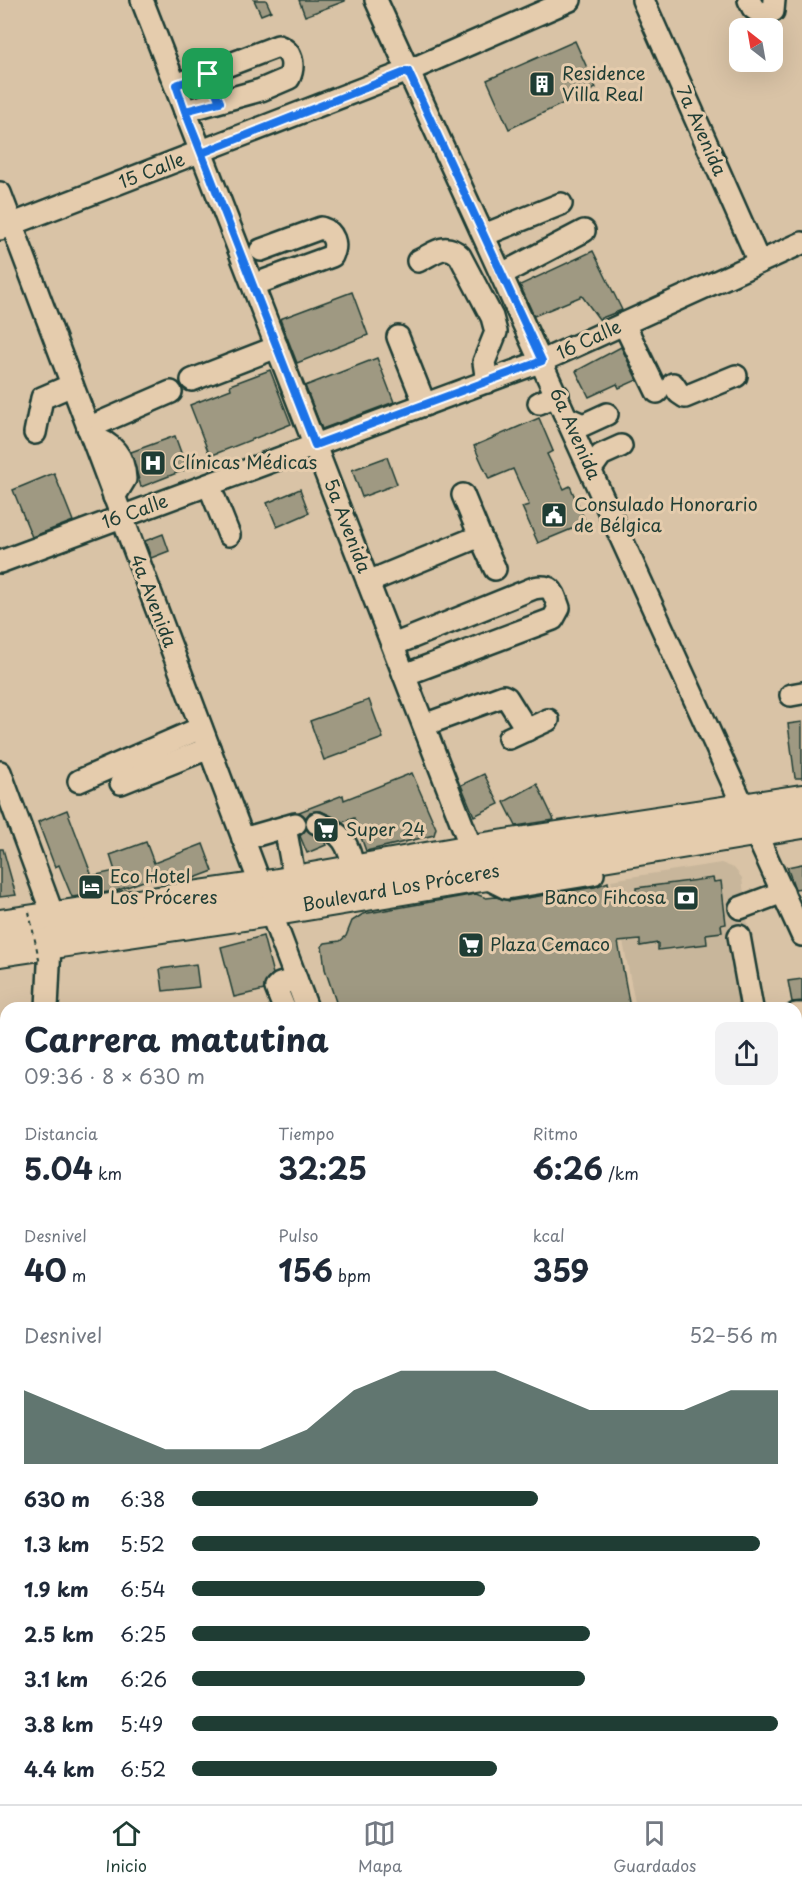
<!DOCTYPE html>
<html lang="es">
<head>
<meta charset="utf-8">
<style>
	:root { --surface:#fff; --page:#f2f2f3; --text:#1f2937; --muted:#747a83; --line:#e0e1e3; --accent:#1f3d34 }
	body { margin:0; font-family:"Playpen Sans",sans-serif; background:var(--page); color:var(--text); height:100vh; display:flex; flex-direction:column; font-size:22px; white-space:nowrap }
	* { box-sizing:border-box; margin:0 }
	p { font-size:20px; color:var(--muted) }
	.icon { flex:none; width:33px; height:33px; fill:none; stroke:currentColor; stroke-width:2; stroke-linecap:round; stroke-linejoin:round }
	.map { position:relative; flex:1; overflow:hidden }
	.side { position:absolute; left:0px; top:1002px; width:802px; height:802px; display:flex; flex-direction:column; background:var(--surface); border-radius:18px 18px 0 0; box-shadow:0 6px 24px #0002 }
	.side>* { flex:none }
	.needle { width:39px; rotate:329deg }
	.controls { position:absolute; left:729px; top:18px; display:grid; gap:12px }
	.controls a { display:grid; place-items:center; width:54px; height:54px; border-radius:12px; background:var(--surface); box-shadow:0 6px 24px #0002; font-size:30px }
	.pin { position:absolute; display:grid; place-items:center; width:51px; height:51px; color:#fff; margin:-26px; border-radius:12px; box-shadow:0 3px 9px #0006 }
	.round { display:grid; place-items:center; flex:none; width:63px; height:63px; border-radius:12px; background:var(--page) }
	.summary { display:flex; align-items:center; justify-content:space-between; height:102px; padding:0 24px }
	h1 { font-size:33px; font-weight:700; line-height:45px }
	.metrics { display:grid; grid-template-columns:repeat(3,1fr); gap:9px; height:102px; padding:6px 24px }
	.metrics div { display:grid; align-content:center }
	.metrics b { font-size:30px; font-weight:700 }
	.metrics small { font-size:16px; font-weight:400 }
	.metrics p { font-size:16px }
	.chart { height:168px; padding:12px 24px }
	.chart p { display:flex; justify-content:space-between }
	.chart svg { width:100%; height:108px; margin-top:6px; fill:var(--accent); opacity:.7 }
	ul { padding:0 24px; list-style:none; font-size:20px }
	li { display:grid; grid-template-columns:96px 72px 1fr; align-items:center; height:45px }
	li i { height:15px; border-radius:8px; background:var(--accent) }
	.tab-bar { display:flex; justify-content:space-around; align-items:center; height:84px; border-top:2px solid var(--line); background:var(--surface); font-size:16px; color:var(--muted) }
	.tab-bar a { display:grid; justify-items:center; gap:3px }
	.tab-bar .selected { color:var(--accent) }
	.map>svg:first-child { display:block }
	.built { fill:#c8b69b }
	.building { fill:#9f9982; stroke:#1f3d34; stroke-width:1.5 }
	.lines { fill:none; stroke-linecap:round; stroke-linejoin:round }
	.minor-casing { stroke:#1f3d34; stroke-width:26 }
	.highway-casing { stroke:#1f3d34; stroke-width:34 }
	.minor { stroke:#e5ccad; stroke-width:21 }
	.highway { stroke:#e5ccad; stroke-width:30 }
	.path-bridge { stroke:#1f3d34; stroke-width:2; stroke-dasharray:4.5 4.5; stroke-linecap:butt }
	.route-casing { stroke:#fff; stroke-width:12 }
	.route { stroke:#1a73e8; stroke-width:8 }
	.labels { text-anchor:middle; stroke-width:6; stroke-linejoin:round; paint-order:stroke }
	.poi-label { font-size:18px; fill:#1f3d34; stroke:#e5ccad; text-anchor:start }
	.street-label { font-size:18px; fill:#1f3d34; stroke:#e5ccad }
</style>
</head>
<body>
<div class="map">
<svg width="802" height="1804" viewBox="0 0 802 1804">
	<rect width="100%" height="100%" fill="#d9c3a6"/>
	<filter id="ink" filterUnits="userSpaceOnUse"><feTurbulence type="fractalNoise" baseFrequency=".0167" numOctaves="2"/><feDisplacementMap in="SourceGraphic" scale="12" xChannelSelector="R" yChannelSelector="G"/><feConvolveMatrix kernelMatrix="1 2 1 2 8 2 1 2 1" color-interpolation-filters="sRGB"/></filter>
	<g filter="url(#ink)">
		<polygon class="built" points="721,863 734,868 742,878 757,999 747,1006 733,1008 636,1008 611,880"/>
		<g class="building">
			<polygon points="254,0 266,0 271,11 261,15"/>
			<polygon points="299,0 345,0 345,1 305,16"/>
			<polygon points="575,41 596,88 509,129 487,80"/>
			<polygon points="593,251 622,310 599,319 582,296 534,316 520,285"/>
			<polygon points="352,292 368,335 297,363 280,319"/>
			<polygon points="621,347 637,380 619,388 617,384 589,397 576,371"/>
			<polygon points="377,358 394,402 322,429 305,386"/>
			<polygon points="270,370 291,424 210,456 190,405 231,389 230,385"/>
			<polygon points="539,418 553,451 547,454 564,489 570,486 586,523 538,543 522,507 529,505 513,469 489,479 474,446"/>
			<polygon points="175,436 187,469 141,487 131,452"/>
			<polygon points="387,457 397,484 362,497 352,470"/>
			<polygon points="54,473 73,521 32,537 13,490"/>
			<polygon points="300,489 309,513 277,527 267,503"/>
			<polygon points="163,534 169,551 151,558 145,541"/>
			<polygon points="369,700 383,738 324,760 310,721"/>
			<polygon points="802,722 802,778 795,778 788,724"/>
			<polygon points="412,773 436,828 434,835 366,851 354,818 343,822 321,811 310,812 306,818 299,812 343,795 344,800"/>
			<polygon points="484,774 499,804 474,816 461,785"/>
			<polygon points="537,784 554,820 516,826 504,802"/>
			<polygon points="67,810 92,876 115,871 110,855 146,842 154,863 203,844 213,871 189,880 175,882 171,871 116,891 72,897 59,865 55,867 38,822"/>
			<polygon points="306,829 324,841 326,845 307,853 300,836"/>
			<polygon points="0,849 3,849 16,895 0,897"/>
			<polygon points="802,864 802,888 795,889 787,867"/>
			<polygon points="713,878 714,882 721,881 726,924 721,925 722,932 706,934 707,944 658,950 658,943 640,946 640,940 618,942 630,1008 338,1008 325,969 322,946 325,943 340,941 346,936 352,921 363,914 476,894 486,898 496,897 509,901 595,887 608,882 611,899 636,895 636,888"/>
			<polygon points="263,936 273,974 267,980 264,990 234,997 221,947"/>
			<polygon points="196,964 199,987 163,991 160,969"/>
			<polygon points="802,979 802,1001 792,1002 788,981"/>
		</g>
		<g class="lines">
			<defs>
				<g id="minor">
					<polyline points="142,0 472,850"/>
					<polyline points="376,0 802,935"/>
					<polyline points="643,0 759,262"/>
					<polyline points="749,0 753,8 763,15 773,11 774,0"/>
					<path d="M176,85L278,46C292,51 295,65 289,78L261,90L185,111"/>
					<polyline points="0,193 307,1008"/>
					<polyline points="0,229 408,71 570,0"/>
					<polyline points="484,235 561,204"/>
					<path d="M418,261C435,253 445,241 460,256L492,317L496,332L484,362L487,382"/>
					<polyline points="502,274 584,231"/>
					<path d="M253,285L332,256C338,244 334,232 321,228L261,250"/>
					<polyline points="624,324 657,392"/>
					<polyline points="398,337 425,405"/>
					<polyline points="192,380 277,347"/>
					<polyline points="673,384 679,393 685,397 736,376"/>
					<polyline points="539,403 558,395"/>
					<polyline points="569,419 583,425 607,414"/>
					<polyline points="88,428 171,392"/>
					<polyline points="35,433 42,398 72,385"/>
					<path d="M92,437C113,443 124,457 125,479L114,497"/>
					<polyline points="591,469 601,455 621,446"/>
					<polyline points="209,485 229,535"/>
					<polyline points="480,536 495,569"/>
					<polyline points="0,562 542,361 802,243"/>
					<polyline points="368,582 480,536 463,495"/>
					<path d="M393,645L534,588C553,584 553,592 559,608L553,619L404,675"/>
					<polyline points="791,695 802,693"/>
					<polyline points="424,725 503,696 507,698 527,730"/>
					<polyline points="509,738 548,720"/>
					<polyline points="0,772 54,918"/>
					<polyline points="79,781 201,728"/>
					<polyline points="121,783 209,748"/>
					<path d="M317,823C343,833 349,844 354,871"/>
					<polyline points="285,827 295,881"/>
					<polyline points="243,839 295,824"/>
					<polyline points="481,875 507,888 593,874"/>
					<polyline points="740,908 783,892"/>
					<polyline points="739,936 752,1008"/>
					<polyline points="47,1008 50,944"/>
					<polyline points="284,1008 276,988 280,984 296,979"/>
					<polyline points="796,1014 802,1014"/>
					<polyline points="0,1090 6,1090"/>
					<polyline points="796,1147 802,1147"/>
					<polyline points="796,1422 802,1466"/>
					<polyline points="0,1562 6,1563"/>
					<polyline points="0,1765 6,1766"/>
					<polyline points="466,1804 466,1798"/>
				</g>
				<g id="highway">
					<polyline points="0,925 261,887 472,850 802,800"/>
					<polyline points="0,951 270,911 802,823"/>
				</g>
			</defs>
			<use href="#minor" class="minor-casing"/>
			<use href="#highway" class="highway-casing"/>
			<use href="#minor" class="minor"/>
			<use href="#highway" class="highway"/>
			<polyline class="path-bridge" points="29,912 40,964"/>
		</g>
	</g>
	<g class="lines" filter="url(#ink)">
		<defs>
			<polyline id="route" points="208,74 176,85 185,111 315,445 542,361 408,71 202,153 185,111 220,102 208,74"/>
		</defs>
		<use href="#route" class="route-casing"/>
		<use href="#route" class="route"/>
	</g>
	<defs>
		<symbol id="building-square" viewBox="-11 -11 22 22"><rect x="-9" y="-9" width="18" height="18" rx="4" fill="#1f3d34" stroke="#e5ccad"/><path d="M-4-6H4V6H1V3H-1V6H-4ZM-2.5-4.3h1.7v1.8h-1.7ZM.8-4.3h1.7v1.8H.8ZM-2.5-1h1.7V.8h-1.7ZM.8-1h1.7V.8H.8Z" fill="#fff"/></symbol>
		<symbol id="hospital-square" viewBox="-11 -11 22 22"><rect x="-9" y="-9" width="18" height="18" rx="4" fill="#1f3d34" stroke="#e5ccad"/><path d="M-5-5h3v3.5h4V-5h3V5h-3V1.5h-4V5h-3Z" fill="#fff"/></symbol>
		<symbol id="civic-square" viewBox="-11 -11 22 22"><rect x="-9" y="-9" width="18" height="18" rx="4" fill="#1f3d34" stroke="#e5ccad"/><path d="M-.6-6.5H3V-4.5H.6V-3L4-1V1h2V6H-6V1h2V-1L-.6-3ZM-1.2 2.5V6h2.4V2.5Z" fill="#fff"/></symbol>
		<symbol id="supermarket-square" viewBox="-11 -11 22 22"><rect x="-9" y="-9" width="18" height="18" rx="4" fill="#1f3d34" stroke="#e5ccad"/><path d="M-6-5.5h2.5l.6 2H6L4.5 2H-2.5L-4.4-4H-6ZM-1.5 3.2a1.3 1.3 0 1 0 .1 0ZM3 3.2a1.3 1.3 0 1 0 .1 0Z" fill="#fff"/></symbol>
		<symbol id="hotel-square" viewBox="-11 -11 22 22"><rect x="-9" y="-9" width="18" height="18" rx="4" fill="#1f3d34" stroke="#e5ccad"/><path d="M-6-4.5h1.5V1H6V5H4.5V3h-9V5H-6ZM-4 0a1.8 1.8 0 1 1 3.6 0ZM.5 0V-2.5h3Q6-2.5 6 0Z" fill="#fff"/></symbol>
		<symbol id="bank-square" viewBox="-11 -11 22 22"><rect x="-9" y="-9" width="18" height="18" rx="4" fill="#1f3d34" stroke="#e5ccad"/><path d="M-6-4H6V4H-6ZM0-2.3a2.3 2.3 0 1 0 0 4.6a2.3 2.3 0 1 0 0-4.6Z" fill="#fff"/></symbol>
	</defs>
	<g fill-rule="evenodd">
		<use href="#building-square" x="527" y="69" width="30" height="30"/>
		<use href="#hospital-square" x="138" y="448" width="30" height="30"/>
		<use href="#civic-square" x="539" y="500" width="30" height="30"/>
		<use href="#supermarket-square" x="311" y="815" width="30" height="30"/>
		<use href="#hotel-square" x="76" y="872" width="30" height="30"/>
		<use href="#bank-square" x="671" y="883" width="30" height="30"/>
		<use href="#supermarket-square" x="456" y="930" width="30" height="30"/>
	</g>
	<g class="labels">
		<g class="poi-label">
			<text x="562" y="80">Residence<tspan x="562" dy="21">Villa Real</tspan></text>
			<text x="172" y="469">Clínicas Médicas</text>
			<text x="574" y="511">Consulado Honorario<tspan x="574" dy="21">de Bélgica</tspan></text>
			<text x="346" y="836">Super 24</text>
			<text x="110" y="883">Eco Hotel<tspan x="110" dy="21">Los Próceres</tspan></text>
			<text x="666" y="904" text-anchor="end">Banco Fihcosa</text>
			<text x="490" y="951">Plaza Cemaco</text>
		</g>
		<g class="street-label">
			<text transform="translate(701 131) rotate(66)" y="6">7a Avenida</text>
			<text transform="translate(152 171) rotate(-21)" y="6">15 Calle</text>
			<text transform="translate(589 340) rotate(-25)" y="6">16 Calle</text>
			<text transform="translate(575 434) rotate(66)" y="6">6a Avenida</text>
			<text transform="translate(135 512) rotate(-20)" y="6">16 Calle</text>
			<text transform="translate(347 526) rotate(69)" y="6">5a Avenida</text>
			<text transform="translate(153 601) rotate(69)" y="6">4a Avenida</text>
			<text transform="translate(401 888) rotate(-10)" y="6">Boulevard Los Próceres</text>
		</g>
	</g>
</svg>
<div class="controls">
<a><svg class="needle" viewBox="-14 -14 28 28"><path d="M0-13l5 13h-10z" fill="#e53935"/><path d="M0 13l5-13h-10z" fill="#747a83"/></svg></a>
</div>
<div class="pin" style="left:208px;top:74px;background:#1e9e55"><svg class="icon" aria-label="arrive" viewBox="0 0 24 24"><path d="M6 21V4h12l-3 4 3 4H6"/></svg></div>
<section class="side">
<div class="summary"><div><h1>Carrera matutina</h1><p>09:36 · 8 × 630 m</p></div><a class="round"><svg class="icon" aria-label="share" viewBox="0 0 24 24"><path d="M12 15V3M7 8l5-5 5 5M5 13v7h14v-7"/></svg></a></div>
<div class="metrics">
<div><p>Distancia</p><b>5.04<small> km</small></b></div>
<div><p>Tiempo</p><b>32:25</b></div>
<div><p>Ritmo</p><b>6:26<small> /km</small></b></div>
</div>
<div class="metrics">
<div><p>Desnivel</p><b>40<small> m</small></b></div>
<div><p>Pulso</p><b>156<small> bpm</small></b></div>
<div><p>kcal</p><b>359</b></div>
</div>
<div class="chart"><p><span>Desnivel</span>52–56 m</p>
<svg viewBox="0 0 160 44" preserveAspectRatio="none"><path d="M0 44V14L10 22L20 30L30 38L40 38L50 38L60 30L70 14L80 6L90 6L100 6L110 14L120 22L130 22L140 22L150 14L160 14V44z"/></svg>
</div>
<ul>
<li><b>630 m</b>6:38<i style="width:59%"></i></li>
<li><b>1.3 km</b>5:52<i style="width:97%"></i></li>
<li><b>1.9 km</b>6:54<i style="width:50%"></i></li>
<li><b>2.5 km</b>6:25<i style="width:68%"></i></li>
<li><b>3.1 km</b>6:26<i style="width:67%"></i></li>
<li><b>3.8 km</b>5:49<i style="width:100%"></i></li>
<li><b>4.4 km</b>6:52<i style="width:52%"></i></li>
</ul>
</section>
</div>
<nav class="tab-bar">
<a class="selected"><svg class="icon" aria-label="home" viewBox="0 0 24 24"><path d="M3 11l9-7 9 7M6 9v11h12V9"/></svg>Inicio</a>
<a><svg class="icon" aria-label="map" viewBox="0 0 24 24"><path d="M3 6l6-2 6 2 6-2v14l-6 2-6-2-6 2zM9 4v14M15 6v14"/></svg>Mapa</a>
<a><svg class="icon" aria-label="saved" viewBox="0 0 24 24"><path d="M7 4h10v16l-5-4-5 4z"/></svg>Guardados</a>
</nav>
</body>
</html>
